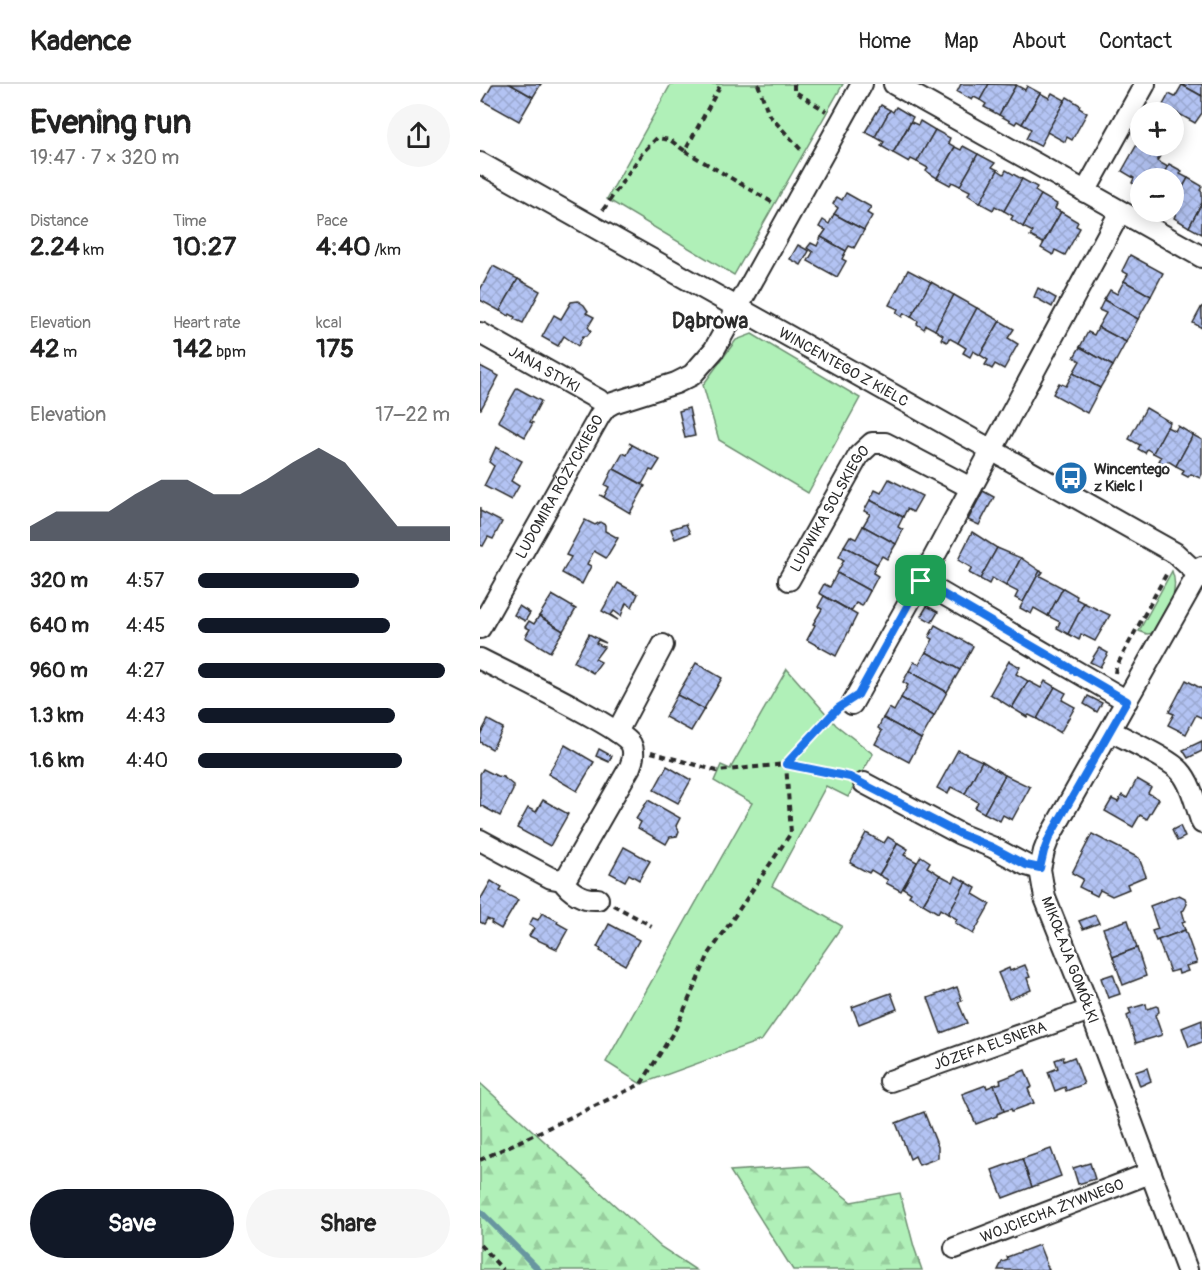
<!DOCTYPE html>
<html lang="en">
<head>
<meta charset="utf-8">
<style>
	:root { --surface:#fff; --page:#f6f6f6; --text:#222; --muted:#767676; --line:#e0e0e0; --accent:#111827 }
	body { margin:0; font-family:Pangolin,sans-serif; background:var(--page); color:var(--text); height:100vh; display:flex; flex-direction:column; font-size:22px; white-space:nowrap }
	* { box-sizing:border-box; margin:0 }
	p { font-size:20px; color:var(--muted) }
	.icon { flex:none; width:33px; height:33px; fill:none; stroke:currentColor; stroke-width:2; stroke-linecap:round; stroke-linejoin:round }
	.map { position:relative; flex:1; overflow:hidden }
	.drawer { display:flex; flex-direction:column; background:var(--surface); width:480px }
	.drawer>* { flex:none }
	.buttons { position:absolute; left:650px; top:18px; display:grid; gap:12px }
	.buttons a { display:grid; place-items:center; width:54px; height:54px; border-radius:50%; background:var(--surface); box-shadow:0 3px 15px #0003; font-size:30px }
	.pin { position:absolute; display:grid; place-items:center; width:51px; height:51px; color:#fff; margin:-26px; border-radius:12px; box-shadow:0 3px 9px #0006 }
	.round { display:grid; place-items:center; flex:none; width:63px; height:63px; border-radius:32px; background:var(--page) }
	.head { display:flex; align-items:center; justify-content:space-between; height:102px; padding:0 30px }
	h1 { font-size:33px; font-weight:800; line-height:45px }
	.metrics { display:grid; grid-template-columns:repeat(3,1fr); gap:9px; height:102px; padding:6px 30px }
	.metrics div { display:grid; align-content:center }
	.metrics b { font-size:26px; font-weight:800 }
	.metrics small { font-size:16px; font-weight:400 }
	.metrics p { font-size:16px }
	.chart { height:168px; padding:12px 30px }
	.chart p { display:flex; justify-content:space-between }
	.chart svg { width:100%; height:108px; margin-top:6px; fill:var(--accent); opacity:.7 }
	.primary-button { display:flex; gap:12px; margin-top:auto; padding:12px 30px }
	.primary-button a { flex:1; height:69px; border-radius:36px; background:var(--accent); color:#fff; font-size:24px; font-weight:800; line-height:69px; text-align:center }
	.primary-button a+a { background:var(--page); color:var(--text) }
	ul { padding:0 30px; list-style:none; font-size:20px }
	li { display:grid; grid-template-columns:96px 72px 1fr; align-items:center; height:45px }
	li i { height:15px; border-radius:8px; background:var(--accent) }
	header { display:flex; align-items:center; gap:36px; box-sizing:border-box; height:84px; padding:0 30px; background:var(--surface); border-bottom:2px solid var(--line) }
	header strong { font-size:28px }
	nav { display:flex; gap:33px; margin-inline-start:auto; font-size:21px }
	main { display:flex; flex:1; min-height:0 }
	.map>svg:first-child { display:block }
	.green { fill:#b0f0b8; stroke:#6e8e72; stroke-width:1.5 }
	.forest { fill:url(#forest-firs); stroke:#6e8e72; stroke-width:1.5 }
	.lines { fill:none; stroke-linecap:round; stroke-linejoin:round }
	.stream { stroke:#6796a0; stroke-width:6 }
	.building { fill:url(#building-cross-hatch); stroke:#2b2b2b; stroke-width:1.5 }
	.street-casing { stroke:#2b2b2b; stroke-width:24 }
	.path { stroke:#2b2b2b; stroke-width:4; stroke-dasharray:6 4.5; stroke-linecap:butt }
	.street { stroke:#fff; stroke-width:20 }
	.route-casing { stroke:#fff; stroke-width:12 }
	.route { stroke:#1a73e8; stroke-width:8 }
	.labels { text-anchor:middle; stroke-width:5; stroke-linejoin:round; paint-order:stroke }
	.street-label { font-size:15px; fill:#2b2b2b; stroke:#fff }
	.poi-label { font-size:15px; font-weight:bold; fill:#2b2b2b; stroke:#fff; text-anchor:start }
	.district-label { font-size:21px; font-weight:bold; fill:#2b2b2b; stroke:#fff }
</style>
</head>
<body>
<header>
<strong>Kadence</strong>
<nav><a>Home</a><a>Map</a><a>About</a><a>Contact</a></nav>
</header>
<main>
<section class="drawer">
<div class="head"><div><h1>Evening run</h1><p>19:47 · 7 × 320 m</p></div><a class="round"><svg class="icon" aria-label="share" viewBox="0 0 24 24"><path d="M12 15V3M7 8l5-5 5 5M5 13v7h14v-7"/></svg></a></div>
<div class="metrics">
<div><p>Distance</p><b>2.24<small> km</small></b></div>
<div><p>Time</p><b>10:27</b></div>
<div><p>Pace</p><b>4:40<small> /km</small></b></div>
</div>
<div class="metrics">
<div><p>Elevation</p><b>42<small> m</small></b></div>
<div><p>Heart rate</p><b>142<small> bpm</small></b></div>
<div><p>kcal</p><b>175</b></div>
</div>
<div class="chart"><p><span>Elevation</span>17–22 m</p>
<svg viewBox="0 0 160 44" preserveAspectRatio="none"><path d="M0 44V38L10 32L20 32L30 32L40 25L50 19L60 19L70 25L80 25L90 19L100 12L110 6L120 12L130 25L140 38L150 38L160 38V44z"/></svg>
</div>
<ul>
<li><b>320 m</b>4:57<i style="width:64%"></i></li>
<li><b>640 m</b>4:45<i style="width:76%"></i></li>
<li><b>960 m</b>4:27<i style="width:98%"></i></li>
<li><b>1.3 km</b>4:43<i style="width:78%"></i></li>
<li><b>1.6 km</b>4:40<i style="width:81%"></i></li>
</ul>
<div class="primary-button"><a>Save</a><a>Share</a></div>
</section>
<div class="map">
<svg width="722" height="1186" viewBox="0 0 722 1186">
	<defs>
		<pattern id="forest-firs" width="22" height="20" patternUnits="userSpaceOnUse" patternTransform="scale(1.5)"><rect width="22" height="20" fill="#b0f0b8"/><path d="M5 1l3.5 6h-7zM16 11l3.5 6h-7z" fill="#98ce9e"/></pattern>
		<pattern id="building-cross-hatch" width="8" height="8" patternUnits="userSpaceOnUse" patternTransform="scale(1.5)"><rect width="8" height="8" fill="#b3c3f3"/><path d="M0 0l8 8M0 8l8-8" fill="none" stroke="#9aa8d0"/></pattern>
	</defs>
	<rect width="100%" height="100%" fill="#fff"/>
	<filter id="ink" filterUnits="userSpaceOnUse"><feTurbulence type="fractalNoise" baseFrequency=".0167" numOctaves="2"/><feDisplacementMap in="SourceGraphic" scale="12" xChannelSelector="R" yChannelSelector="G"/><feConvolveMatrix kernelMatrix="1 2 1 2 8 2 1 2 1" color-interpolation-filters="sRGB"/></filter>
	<g filter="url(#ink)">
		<g class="green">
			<polygon points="191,0 363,0 254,191 127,115"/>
			<polygon points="272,250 380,314 328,409 239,356 223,301 256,256"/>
			<path d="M692,487C701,509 685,530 674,549L667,550L659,547Z"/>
			<polygon points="307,585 356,641 393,670 368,713 346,702 292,802 362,842 282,956 161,1000 126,978 272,719 234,697 241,681 250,685"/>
		</g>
		<g class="forest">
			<polygon points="0,999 181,1163 216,1186 0,1186"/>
			<polygon points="328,1082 371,1118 420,1109 434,1163 442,1186 313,1186 250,1087"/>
		</g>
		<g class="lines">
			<polyline class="stream" points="0,1127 59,1186"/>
		</g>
		<g class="building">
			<polygon points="13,0 30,0 53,13 39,37 3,17"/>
			<polygon points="30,0 61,0 53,13"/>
			<polygon points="481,0 509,0 500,16 494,13 492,16 477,8"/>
			<polygon points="509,0 536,1 519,31 504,23 506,20 500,16"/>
			<polygon points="703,0 722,0 722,12 702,1"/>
			<polygon points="536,1 545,6 547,2 560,9 542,40 537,37 535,40 519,31"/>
			<polygon points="702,1 722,12 722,29 715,39 683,21 689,10 695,13"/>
			<polygon points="560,9 569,14 572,9 585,16 560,62 546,55 551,45 542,40"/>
			<polygon points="587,13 600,21 599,24 607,29 592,56 587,53 585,58 567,48"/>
			<polygon points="401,21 410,26 395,53 385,48"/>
			<polygon points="416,23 433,33 413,69 401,62 404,58 395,53 410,26 413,28"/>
			<polygon points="440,37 455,46 437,78 431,75 429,78 413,69 431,38 438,41"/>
			<polygon points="455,46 470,54 468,59 475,63 457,94 446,87 448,84 437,78"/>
			<polygon points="660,55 660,62 686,62 677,77 688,83 681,94 660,94 660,109 654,106 656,101 652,99 654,94 642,87"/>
			<polygon points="483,62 498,70 480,102 472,98 470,101 457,94 475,63 481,66"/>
			<polygon points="498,70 515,79 512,83 518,86 500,119 488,111 490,107 480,102"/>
			<polygon points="689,80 702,87 700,90 708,94 693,122 693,94 681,94"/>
			<polygon points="518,86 524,90 526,86 542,95 524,127 515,122 513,126 500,119"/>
			<polygon points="708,94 722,102 720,106 722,108 722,119 709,143 694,134 696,129 693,127 693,122"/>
			<polygon points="542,95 557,103 555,107 561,111 543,143 531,135 533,132 524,127"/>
			<polygon points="366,109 391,123 387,129 392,132 384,146 354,130 358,124 353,120 357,113 362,116"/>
			<polygon points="561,111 577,120 575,125 581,128 563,159 550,152 553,148 543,143"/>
			<polygon points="722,119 722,150 709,143"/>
			<polygon points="581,128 598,138 596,142 600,144 585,171 575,166 573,171 561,164"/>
			<polygon points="354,130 384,146 374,164 369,162 366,167 341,153 346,146 339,143 343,136 349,140"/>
			<polygon points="341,153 366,167 362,175 366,177 357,193 328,177 333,168 327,164 331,159 337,162"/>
			<polygon points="318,161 329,167 321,181 310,175"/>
			<polygon points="650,171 683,189 671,212 644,197 648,190 642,187"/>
			<polygon points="13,182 38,195 20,227 0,216 0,206"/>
			<polygon points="428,186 451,198 431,233 424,229 422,233 416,229 418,225 409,221"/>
			<polygon points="38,195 60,207 43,239 34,235 35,233 30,230 29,232 20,227"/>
			<polygon points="644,197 671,212 658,235 624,216 630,206 637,210"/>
			<polygon points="451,198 474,211 455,246 446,241 444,245 437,240 438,237 431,233"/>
			<polygon points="558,204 576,214 572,223 554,213"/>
			<polygon points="474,211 497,224 478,259 469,254 467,258 461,255 463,251 455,246"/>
			<polygon points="624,216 658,235 646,258 618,243 626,229 619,226"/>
			<polygon points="98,217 104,221 108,227 106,229 114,233 108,243 111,247 107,252 103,252 98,262 84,252 78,262 62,253 74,231 81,235 91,218"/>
			<polygon points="722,222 722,244 713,239"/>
			<polygon points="497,224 520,237 500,271 493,267 490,273 483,269 486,264 478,259"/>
			<polygon points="520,237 534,245 528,254 538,260 524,285 515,280 512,285 505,281 508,276 500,271"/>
			<polygon points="618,243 646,258 633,282 600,263 608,248 614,251"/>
			<polygon points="600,263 633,282 620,304 593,289 600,277 594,273"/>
			<polygon points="0,282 19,292 1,325 0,325"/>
			<polygon points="593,289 620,304 607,329 573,310 579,299 586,302"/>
			<polygon points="37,304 61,317 50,338 53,339 45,353 18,337"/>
			<polygon points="209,324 215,352 205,354 199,327"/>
			<polygon points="666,324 690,338 673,369 667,365 665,369 658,365 660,361 649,355"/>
			<polygon points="698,342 713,351 696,382 688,377 686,381 679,377 681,373 673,369 687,343 695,347"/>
			<polygon points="713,351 722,356 722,390 720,394 711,390 708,393 702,390 704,386 696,382"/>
			<polygon points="149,359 180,376 173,387 170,386 162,400 134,385 143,369 147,371 152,361"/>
			<polygon points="16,363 42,377 31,397 39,402 31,416 4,402 14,382 9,378"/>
			<polygon points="133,385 134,385 165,402 150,429 120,411 124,413 129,403 125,401"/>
			<polygon points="409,395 442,412 433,428 427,425 423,433 390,416 395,406 401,409"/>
			<polygon points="503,407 514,413 499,441 488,436"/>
			<polygon points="390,416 423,433 418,443 423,446 416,460 383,442 390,430 384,427"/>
			<polygon points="0,423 0,427 22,438 13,455 8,453 3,462 0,461"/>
			<polygon points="105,436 115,441 120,438 125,441 125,447 138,454 126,474 114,467 107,480 111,482 102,500 82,489 91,473 86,471"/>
			<polygon points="206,440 210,449 195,455 191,445"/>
			<polygon points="383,442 416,460 407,475 402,472 397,480 364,462 370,452 376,455"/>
			<polygon points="492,448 517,464 500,495 489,489 492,484 478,476"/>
			<polygon points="364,462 397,480 393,489 398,492 390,507 357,489 364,476 359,473"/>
			<polygon points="517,464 541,474 526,502 512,494 509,500 500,495"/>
			<polygon points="541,474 560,487 543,518 535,514 538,508 526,502"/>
			<polygon points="560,487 563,488 560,492 583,504 568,532 554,524 551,530 540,524"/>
			<polygon points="357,489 390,507 382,522 376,519 371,527 339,509 344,500 350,503"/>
			<polygon points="138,499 158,510 152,523 146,519 141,532 134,527 131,531 138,536 122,527"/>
			<polygon points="583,504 597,512 596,515 604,519 588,550 577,544 580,538 568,532"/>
			<polygon points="72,511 96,525 83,547 59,532"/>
			<polygon points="344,512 377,531 356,572 327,556 335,541 333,540 342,525 338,523"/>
			<polygon points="604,519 630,531 615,557 601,550 599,556 588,550"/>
			<polygon points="39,522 50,529 45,537 34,531"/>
			<polygon points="447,522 458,528 452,538 441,532"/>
			<polygon points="59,532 83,547 70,568 45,553 50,545 45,543 49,537 54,540"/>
			<polygon points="455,541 493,562 480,586 446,568 453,555 449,553"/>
			<polygon points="109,550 126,559 118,556 116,559 124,563 115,575 121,578 113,589 94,578"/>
			<polygon points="619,564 628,569 620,583 610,578"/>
			<polygon points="446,568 480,586 467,608 429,587 434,578 439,580"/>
			<polygon points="529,577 540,583 536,590 548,597 532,624 510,610"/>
			<polygon points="216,579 242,594 224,625 197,611"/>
			<polygon points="429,587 467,608 454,632 421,614 428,601 423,598"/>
			<polygon points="706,596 722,605 722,634 716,631 706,650 688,641 694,630 689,628"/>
			<polygon points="548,597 561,604 565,597 575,603 557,635 549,631 547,633 532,624"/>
			<polygon points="575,603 586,609 582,616 595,623 580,649 557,635"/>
			<polygon points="197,611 224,625 211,647 185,633"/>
			<polygon points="608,612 622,619 617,628 604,620"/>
			<polygon points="421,614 454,632 441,655 403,634 409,624 414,627"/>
			<polygon points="403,634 441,655 429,678 395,660 402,647 398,644"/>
			<polygon points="8,636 23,644 12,665 0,658 0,651"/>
			<polygon points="722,657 722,667 708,674 703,666"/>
			<polygon points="85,661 114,678 97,707 68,690"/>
			<polygon points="119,665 132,672 129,678 116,672"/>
			<polygon points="478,666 502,677 485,710 471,703 468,710 457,704"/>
			<polygon points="502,677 525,691 504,729 495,724 498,718 485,710"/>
			<polygon points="187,682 211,696 198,719 174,706"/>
			<polygon points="3,685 17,692 23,693 33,701 33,706 20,732 0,721 0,690"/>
			<polygon points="525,691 550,703 532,736 523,731 520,737 504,729"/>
			<polygon points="657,695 671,703 668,709 679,715 667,735 660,731 653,743 625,727 632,715 638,718 642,711 647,714"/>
			<polygon points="63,716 88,730 70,762 37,744 48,724 56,728"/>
			<polygon points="168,716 200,734 196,742 199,747 197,752 190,753 186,760 158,744 161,738 156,735"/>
			<polygon points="700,742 705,753 697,757 692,746"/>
			<polygon points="386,749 404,759 408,753 418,759 399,791 391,786 389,789 370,779"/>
			<polygon points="612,750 659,774 666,792 647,800 649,805 632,812 620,806 617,812 599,803 603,795 592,789"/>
			<polygon points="418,759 428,765 424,771 437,778 421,807 406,799 408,796 399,791"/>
			<polygon points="144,763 170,777 159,796 149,790 145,797 130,789"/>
			<polygon points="441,772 450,778 447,783 460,791 443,820 429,812 431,809 423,804"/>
			<polygon points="460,791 473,798 476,792 486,798 468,830 460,825 458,829 443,820"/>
			<polygon points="11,797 22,804 20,807 38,816 21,845 11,839 12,837 7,835 4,840 0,838 0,816"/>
			<polygon points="486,798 496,804 493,810 510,820 493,850 475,839 477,835 468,830"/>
			<polygon points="699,811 705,814 707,820 704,826 702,827 705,837 702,838 705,846 676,857 672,847 678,845 670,822"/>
			<polygon points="62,829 78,837 77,839 88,845 77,865 49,852 54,844 49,841 53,834 58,836"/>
			<polygon points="615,831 619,839 603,845 599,837"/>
			<polygon points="648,836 657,864 633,873 623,844"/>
			<polygon points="129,840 159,856 145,881 120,867 121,865 117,863"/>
			<polygon points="705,846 717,879 706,882 708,887 699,890 698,886 690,888 678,856"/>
			<polygon points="657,864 666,892 643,901 633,873"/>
			<polygon points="545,881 550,893 547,894 551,906 529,915 518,889 529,884 530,887"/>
			<polygon points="633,890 640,910 628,914 621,894"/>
			<polygon points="477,903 482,917 478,918 487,939 461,949 448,914"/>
			<polygon points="411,909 417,925 379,940 372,923"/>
			<polygon points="666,920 667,925 676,922 678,923 679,928 675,931 682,951 656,959 647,932 651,930 649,925"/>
			<polygon points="722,936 722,958 709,963 702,944"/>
			<polygon points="583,973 584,977 594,973 604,1000 586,1007 585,1003 575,1007 568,988 578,984 575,976"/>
			<polygon points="667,984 671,997 660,1002 655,988"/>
			<polygon points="545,986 552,1003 548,1005 554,1019 532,1027 531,1025 524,1027 514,1001 521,999 520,996"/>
			<polygon points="506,1001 507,1004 514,1001 524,1027 517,1030 517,1032 496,1040 482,1010"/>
			<polygon points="444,1028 458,1063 458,1074 439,1081 435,1072 430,1075 416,1039"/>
			<polygon points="571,1065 581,1092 552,1103 542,1075"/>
			<polygon points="542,1075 552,1103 523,1114 512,1086"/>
			<polygon points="610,1079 615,1095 598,1100 593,1084"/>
			<polygon points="559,1161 569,1186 518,1186 522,1178 528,1176 527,1173"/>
		</g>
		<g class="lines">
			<defs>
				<g id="street">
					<polyline points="414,0 722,173"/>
					<path id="s1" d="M0,79L695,469L722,494"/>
					<polyline points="605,108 665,0"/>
					<path id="s2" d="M0,249L119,316L126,323"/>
					<path id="s3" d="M309,496L379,371L392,359H405L411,362L491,404"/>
					<polyline points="441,497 647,617"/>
					<path id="s4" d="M0,544L120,331L126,323L133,319L196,299L212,291L234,266L382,0"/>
					<path d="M0,575C25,588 141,643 151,660C155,668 153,676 150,683L88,791L82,796L71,794L0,756"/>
					<polyline points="372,620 441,497 640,128"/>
					<path d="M631,647C647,656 690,675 700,687C712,700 716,723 722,739"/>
					<polyline points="137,648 183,561"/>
					<polyline points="384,699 480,750 512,763 546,781 560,785"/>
					<path d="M82,796C90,808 103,816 118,815"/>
					<path id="s5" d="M410,997L610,926"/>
					<path id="s6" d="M475,1164L670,1089"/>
					<polyline points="707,1186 610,926 565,814 560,785 564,767 569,754 722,483"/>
				</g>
			</defs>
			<use href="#street" class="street-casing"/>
			<g class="path">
				<polyline points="278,0 289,31 323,68"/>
				<polyline points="314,0 314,7 346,27"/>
				<polyline points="205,67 295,120"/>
				<polyline points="123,126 163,68 177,54 190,56 205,67 241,0"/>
				<polyline points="635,589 636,583 688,487"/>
				<polyline points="171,668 237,687 306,680 369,692"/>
				<polyline points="133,821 172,842"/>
				<polyline points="0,1076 161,1000 196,944 229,870 311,749 306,680 355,627"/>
				<polyline points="0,1161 23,1186"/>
			</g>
			<use href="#street" class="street"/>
		</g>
	</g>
	<g class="lines" filter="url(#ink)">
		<defs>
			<polygon id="route" points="441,497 647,617 569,754 564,767 560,784 546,781 512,763 480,750 370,693 306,680 358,624 378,611"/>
		</defs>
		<use href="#route" class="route-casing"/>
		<use href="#route" class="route"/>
	</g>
	<defs>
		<symbol id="bus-disc" viewBox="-11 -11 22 22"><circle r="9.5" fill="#1f6fb2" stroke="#fff"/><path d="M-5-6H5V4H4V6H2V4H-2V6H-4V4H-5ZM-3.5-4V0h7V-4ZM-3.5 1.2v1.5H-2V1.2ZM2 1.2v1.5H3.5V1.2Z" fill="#fff"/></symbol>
	</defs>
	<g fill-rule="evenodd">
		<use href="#bus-disc" x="572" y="375" width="38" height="38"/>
	</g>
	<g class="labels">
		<g class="street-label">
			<text dy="5" stroke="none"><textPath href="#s1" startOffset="417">WINCENTEGO Z KIELC</textPath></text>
			<text dy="5" stroke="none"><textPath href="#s2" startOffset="74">JANA STYKI</textPath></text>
			<text dy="5" stroke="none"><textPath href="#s4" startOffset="162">LUDOMIRA RÓŻYCKIEGO</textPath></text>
			<text dy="5" stroke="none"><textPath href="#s3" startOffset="82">LUDWIKA SOLSKIEGO</textPath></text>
			<text transform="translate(590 876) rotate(69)" y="5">MIKOŁAJA GOMÓŁKI</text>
			<text dy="5" stroke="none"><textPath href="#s5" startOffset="106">JÓZEFA ELSNERA</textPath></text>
			<text dy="5" stroke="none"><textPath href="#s6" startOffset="104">WOJCIECHA ŻYWNEGO</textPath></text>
		</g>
		<g class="poi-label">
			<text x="614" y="390">Wincentego<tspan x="614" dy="17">z Kielc I</tspan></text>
		</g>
		<g class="district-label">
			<text x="230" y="244">Dąbrowa</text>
		</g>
	</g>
</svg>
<div class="buttons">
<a>+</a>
<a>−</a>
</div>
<div class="pin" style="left:441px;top:497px;background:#1e9e55"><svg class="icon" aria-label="arrive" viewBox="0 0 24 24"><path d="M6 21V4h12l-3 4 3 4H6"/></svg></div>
</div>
</main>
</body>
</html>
